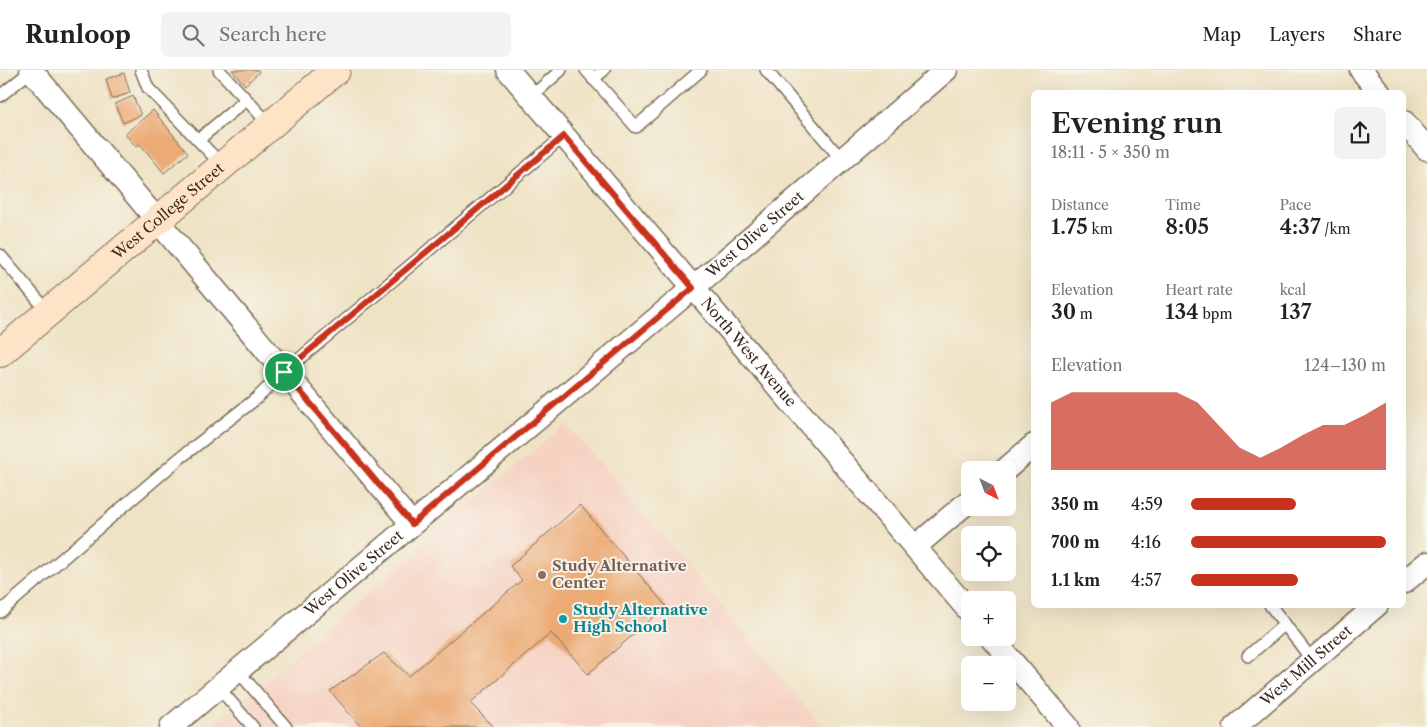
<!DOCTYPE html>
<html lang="en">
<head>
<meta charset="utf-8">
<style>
	:root { --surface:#fff; --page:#f2f2f2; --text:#222; --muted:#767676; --line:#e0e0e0; --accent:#c8321e }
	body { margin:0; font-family:"Libre Caslon Text",serif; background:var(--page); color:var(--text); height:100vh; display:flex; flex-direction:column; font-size:19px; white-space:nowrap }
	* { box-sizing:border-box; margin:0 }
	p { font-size:16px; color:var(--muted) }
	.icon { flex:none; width:28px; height:28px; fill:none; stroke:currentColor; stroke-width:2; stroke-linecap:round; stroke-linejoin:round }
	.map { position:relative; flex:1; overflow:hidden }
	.panel { position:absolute; left:1031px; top:20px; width:375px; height:518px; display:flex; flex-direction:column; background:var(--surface); border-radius:8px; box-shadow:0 5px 20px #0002 }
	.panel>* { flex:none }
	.needle { width:32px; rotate:138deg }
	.buttons { position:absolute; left:961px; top:391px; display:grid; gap:10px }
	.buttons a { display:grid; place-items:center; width:55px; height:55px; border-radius:8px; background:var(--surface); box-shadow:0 5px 20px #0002; font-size:25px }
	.pin { position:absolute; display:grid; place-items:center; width:42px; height:42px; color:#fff; margin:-21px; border:2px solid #fff; border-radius:50%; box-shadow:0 1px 5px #0007 }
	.round { display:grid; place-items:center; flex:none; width:52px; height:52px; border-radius:8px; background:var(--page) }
	.headline { display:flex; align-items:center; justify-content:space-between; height:85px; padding:0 20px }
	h1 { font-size:28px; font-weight:600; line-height:38px }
	.stats { display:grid; grid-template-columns:repeat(3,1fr); gap:8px; height:85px; padding:5px 20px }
	.stats div { display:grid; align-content:center }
	.stats b { font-size:21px; font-weight:600 }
	.stats small { font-size:14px; font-weight:400 }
	.stats p { font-size:14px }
	.chart { height:140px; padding:10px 20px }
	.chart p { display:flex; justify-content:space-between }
	.chart svg { width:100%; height:90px; margin-top:5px; fill:var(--accent); opacity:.7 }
	ul { padding:0 20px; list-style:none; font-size:16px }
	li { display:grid; grid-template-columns:80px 60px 1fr; align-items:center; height:38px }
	li i { height:12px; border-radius:6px; background:var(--accent) }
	header { display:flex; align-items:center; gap:30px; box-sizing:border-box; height:70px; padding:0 25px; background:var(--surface); border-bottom:1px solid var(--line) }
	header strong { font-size:24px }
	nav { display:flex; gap:28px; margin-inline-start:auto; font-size:18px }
	.search { width:350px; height:45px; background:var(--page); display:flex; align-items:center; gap:12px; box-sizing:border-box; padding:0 18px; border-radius:8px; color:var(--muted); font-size:19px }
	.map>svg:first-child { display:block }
	.built { fill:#f6d2c3 }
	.building { fill:#ecaa74 }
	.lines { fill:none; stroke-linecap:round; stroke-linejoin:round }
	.service-casing { stroke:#7a6b58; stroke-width:14 }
	.minor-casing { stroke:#7a6b58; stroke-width:25 }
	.secondary-casing { stroke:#7a6b58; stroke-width:30 }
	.service { stroke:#fff; stroke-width:11 }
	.minor { stroke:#fff; stroke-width:22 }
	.secondary { stroke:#fee4c6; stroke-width:28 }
	.route-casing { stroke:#fff; stroke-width:10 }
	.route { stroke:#c8321e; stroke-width:6 }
	.education-dot { fill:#8d6e63; stroke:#f7f3e8; stroke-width:2 }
	.culture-dot { fill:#0f9aa8; stroke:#f7f3e8; stroke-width:2 }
	.labels { text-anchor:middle; stroke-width:4; stroke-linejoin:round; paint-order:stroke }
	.street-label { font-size:15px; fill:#3b2a1e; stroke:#f7f3e8 }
	.education-label { font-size:15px; font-weight:bold; fill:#785e54; stroke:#f7f3e8; text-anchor:start }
	.culture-label { font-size:15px; font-weight:bold; fill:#0d838f; stroke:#f7f3e8; text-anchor:start }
</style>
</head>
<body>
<header>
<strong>Runloop</strong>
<div class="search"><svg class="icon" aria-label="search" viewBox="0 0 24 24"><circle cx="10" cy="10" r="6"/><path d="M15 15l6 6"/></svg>Search here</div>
<nav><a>Map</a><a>Layers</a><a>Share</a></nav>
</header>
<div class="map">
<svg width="1427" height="657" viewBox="0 0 1427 657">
	<rect width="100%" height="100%" fill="#f7f3e8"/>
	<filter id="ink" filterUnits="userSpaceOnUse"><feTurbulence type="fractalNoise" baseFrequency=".02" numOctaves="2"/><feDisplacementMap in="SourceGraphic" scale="10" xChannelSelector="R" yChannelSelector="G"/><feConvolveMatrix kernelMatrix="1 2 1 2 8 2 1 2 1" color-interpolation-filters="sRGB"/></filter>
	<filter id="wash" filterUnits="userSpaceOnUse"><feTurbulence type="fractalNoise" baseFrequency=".0096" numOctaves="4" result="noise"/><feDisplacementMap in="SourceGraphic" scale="20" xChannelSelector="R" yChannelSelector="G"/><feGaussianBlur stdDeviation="1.12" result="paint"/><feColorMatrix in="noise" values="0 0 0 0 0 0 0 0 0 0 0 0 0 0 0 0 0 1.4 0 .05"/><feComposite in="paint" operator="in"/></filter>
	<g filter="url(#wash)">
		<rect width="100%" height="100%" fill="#efe3c5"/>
		<polygon class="built" points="566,353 823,657 211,657"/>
		<g id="blocks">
			<g class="building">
				<polygon points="232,0 258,0 259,2 245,15"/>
				<polygon points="124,3 130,23 112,29 106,9"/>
				<polygon points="133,26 141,45 123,53 115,34"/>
				<polygon points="153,40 188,83 164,103 140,74 136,77 125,64"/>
				<polygon points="580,435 666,536 588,604 551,563 470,633 494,657 361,657 330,621 384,583 409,606 522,510 510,496"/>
			</g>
		</g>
	</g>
	<g filter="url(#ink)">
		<use href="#blocks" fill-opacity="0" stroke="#7a6b58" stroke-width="1"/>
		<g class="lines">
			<defs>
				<g id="service">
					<polyline points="141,0 148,18 222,95"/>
					<polyline points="219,0 270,55"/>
					<polyline points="586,0 636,57 701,0"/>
					<polyline points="766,0 842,90"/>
					<polyline points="593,9 604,0"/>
					<polyline points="0,26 31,1"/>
					<polyline points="531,27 561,0"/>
					<polyline points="198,70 246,30"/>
					<polyline points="0,185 48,242"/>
					<polyline points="1270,535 1312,590"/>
					<polyline points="0,542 180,388 257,328 284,302 564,66"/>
					<polyline points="1248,586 1285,554"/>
					<polyline points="238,601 286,657"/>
					<polyline points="218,617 253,657"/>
				</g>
				<g id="minor">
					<polyline points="31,0 412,454"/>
					<path id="s1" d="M508,0L970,542"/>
					<polyline points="1361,0 1379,22"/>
					<polyline points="1404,52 1427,79"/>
					<polyline points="1005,400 1034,375"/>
					<polyline points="915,477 970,430"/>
					<polyline points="1404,512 1427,493"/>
					<polyline points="992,568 1068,657"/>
					<path id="s2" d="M171,657L693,218L946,0"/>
					<path id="s3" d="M1235,657L1377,535"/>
				</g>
				<g id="secondary">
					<path id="s4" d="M0,283L336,0"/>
				</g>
			</defs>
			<use href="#service" class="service-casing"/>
			<use href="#minor" class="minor-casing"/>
			<use href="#secondary" class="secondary-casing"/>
			<use href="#service" class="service"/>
			<use href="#minor" class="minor"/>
			<use href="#secondary" class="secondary"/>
		</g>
	</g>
	<g class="lines" filter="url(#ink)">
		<defs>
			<polygon id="route" points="564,66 693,218 412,454 284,302"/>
		</defs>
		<use href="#route" class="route-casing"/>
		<use href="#route" class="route"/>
	</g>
	<circle class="education-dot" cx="542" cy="505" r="5"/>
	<circle class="culture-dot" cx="563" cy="549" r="5"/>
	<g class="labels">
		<g class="street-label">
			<text dy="5" stroke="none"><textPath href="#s4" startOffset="220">West College Street</textPath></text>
			<text dy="5" stroke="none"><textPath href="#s2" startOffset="764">West Olive Street</textPath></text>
			<text dy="5" stroke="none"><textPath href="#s1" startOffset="371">North West Avenue</textPath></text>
			<text dy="5" stroke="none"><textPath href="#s2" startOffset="239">West Olive Street</textPath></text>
			<text dy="5" stroke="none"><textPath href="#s3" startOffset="94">West Mill Street</textPath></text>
		</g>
		<g class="education-label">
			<text x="552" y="501">Study Alternative<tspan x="552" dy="17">Center</tspan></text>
		</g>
		<g class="culture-label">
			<text x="573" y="545">Study Alternative<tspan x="573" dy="17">High School</tspan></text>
		</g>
	</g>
</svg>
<div class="buttons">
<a><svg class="needle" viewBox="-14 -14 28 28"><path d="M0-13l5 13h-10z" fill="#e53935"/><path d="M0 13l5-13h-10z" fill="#767676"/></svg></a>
<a><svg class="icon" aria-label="locate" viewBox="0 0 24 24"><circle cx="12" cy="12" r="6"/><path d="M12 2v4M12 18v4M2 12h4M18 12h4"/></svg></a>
<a>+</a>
<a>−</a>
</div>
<div class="pin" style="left:284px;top:302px;background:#1e9e55"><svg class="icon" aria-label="arrive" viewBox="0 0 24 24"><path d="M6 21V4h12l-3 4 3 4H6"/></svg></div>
<section class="panel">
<div class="headline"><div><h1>Evening run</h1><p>18:11 · 5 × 350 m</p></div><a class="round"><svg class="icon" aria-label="share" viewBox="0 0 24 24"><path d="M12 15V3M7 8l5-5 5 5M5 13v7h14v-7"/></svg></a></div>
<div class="stats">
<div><p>Distance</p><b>1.75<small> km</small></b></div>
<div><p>Time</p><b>8:05</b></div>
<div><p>Pace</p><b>4:37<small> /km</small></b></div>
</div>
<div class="stats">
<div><p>Elevation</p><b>30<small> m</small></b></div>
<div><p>Heart rate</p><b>134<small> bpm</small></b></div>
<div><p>kcal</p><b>137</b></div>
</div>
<div class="chart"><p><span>Elevation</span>124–130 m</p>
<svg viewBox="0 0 160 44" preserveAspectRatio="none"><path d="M0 44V11L10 6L20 6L30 6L40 6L50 6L60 6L70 11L80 22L90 33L100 38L110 33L120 27L130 22L140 22L150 17L160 11V44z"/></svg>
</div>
<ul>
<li><b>350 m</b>4:59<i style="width:54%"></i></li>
<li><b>700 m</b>4:16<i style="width:100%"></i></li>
<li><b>1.1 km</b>4:57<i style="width:55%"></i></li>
</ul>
</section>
</div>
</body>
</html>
